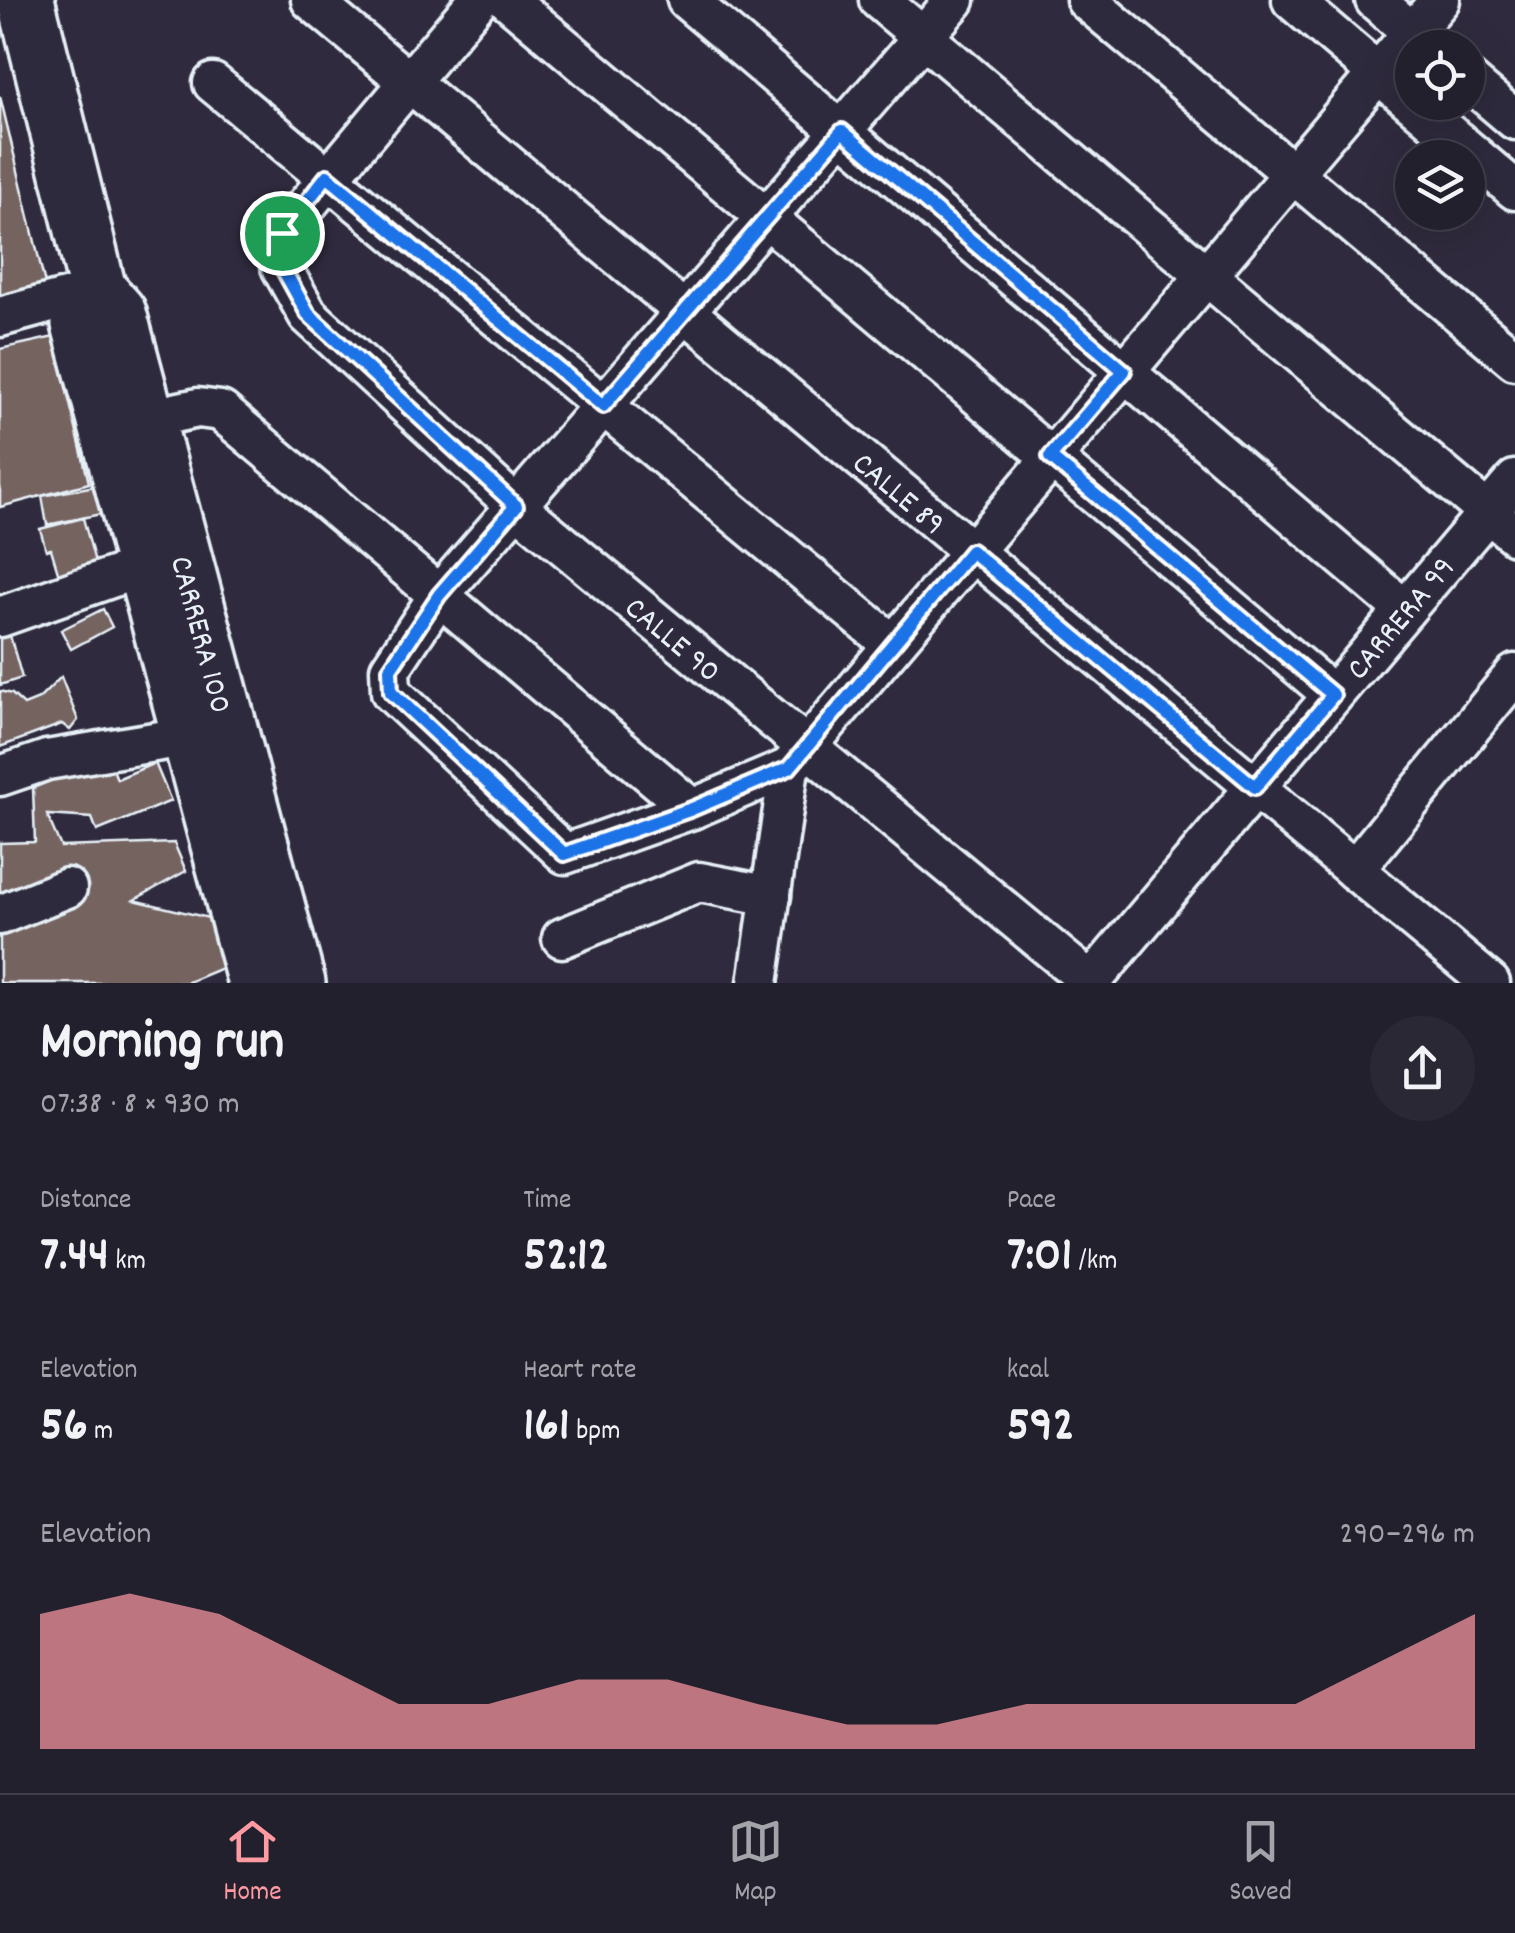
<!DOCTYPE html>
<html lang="en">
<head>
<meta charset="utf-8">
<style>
	:root { --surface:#23202e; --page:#2b2836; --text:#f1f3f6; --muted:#a3a3aa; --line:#403e4a; --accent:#ff9aa2 }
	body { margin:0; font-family:Dekko,sans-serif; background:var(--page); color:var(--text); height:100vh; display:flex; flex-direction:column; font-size:38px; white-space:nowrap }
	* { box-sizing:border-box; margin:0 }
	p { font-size:32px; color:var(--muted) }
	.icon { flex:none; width:55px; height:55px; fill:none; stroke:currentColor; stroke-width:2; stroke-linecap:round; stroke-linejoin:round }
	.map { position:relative; height:983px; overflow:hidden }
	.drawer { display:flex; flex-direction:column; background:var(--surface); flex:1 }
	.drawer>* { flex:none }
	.tools { position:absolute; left:1395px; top:30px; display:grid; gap:20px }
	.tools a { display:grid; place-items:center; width:90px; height:90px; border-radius:50%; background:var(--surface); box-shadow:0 10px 40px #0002,0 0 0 2px var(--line); font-size:50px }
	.pin { position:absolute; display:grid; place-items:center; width:85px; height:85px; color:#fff; margin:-42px; border:5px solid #fff; border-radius:50%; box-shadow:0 2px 10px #0007 }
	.round { display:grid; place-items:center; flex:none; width:105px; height:105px; border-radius:52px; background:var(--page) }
	.overview { display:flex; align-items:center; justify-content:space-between; height:170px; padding:0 40px }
	h1 { font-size:55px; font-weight:700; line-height:75px }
	.stats { display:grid; grid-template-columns:repeat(3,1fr); gap:15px; height:170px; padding:10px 40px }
	.stats div { display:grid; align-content:center }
	.stats b { font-size:50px; font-weight:700 }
	.stats small { font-size:28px; font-weight:400 }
	.stats p { font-size:28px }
	.chart { height:280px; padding:20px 40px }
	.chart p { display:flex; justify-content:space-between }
	.chart svg { width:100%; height:180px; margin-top:10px; fill:var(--accent); opacity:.7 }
	.tabs { display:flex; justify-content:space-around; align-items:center; height:140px; border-top:2px solid var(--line); background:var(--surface); font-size:28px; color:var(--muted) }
	.tabs a { display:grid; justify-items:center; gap:5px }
	.tabs .current { color:var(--accent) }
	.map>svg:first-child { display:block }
	.building { fill:#746461; stroke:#e8f1f8; stroke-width:2.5 }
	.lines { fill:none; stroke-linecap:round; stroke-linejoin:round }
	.minor-casing { stroke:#e8f1f8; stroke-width:45 }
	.highway-casing { stroke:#e8f1f8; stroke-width:62 }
	.minor { stroke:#2f2a3d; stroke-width:38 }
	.highway { stroke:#2f2a3d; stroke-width:55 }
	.route-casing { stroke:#fff; stroke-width:20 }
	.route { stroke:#1a73e8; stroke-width:12 }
	.labels { text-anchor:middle; stroke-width:8; stroke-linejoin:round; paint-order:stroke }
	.street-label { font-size:32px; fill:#e8f1f8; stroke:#2f2a3d }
</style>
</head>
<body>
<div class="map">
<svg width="1515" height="983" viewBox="0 0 1515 983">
	<rect width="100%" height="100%" fill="#2f2a3d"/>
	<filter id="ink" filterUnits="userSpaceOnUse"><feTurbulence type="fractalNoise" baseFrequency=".01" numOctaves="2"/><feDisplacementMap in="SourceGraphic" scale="20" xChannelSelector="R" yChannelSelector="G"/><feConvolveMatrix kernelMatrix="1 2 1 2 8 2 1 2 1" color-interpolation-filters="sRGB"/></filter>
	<g filter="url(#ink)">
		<g class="building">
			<polygon points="0,96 46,288 0,298"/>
			<polygon points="54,337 89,483 0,507 0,349"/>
			<polygon points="95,486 101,514 47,525 42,496"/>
			<polygon points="83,518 98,573 61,582 51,549 46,550 40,529"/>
			<polygon points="103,609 112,627 71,649 61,630"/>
			<polygon points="9,632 22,678 0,685 0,635"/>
			<polygon points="61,677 78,720 70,730 62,724 0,747 0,691 12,694 24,705 39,699"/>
			<polygon points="108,757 117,779 155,763 171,801 97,831 92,818 47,815 61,847 174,843 186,871 134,900 209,918 229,965 186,983 0,983 0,843 35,842 33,788"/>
		</g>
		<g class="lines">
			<defs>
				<g id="minor">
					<polyline points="311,0 1490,983"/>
					<polyline points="478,0 283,233 281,267 308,315 516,506 1092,983"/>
					<polyline points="508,0 1333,695"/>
					<polyline points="687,0 1405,610"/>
					<polyline points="879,0 1515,535"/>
					<polyline points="1086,0 1515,360"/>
					<polyline points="1292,0 1515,190"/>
					<polyline points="1375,0 1430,48"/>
					<polyline points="1468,80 1515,120"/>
					<polyline points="213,83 892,644"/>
					<polyline points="0,317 98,290"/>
					<polyline points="146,419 198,408 221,411 692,809"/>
					<polyline points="0,617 144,566"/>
					<polyline points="789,768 692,809 565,854 391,692 390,669 439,595 955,0"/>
					<polyline points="0,776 47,760 190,736"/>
					<polyline points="1354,870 1515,674"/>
					<polyline points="0,915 67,888"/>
					<polyline points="562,938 699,882 771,896"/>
					<polyline points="758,983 789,768 1440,0"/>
					<polyline points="1090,983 1515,480"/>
				</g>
				<g id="highway">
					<polyline points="26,0 98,290 118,313 297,983"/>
					<polyline points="98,290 80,324 256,983"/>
				</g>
			</defs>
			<use href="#minor" class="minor-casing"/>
			<use href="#highway" class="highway-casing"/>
			<use href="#minor" class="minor"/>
			<use href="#highway" class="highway"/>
		</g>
	</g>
	<g class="lines" filter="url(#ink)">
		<defs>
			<polygon id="route" points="842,131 1124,371 1050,457 1333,695 1255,787 971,551 789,768 692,809 564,854 391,692 390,669 439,595 516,506 308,314 282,267 282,233 327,176 603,406"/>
		</defs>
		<use href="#route" class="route-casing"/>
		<use href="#route" class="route"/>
	</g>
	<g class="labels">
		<g class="street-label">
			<text transform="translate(900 492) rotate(40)" y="11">CALLE 89</text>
			<text transform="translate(1399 617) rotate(-50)" y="11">CARRERA 99</text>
			<text transform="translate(203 634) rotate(75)" y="11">CARRERA 100</text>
			<text transform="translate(674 638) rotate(40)" y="11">CALLE 90</text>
		</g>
	</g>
</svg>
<div class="tools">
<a><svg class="icon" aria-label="locate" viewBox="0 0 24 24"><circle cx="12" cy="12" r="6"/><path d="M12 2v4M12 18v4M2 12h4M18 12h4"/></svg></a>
<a><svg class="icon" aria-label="layers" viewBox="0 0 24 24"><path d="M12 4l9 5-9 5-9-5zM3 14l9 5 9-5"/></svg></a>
</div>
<div class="pin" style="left:282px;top:233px;background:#1e9e55"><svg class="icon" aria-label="arrive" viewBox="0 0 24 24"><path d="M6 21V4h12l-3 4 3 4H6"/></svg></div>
</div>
<section class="drawer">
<div class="overview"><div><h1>Morning run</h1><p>07:38 · 8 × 930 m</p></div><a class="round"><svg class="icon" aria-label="share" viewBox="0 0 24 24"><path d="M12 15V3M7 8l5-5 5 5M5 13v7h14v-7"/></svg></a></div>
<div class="stats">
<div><p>Distance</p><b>7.44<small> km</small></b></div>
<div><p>Time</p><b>52:12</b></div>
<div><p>Pace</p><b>7:01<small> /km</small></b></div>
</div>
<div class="stats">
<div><p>Elevation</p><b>56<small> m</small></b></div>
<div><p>Heart rate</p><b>161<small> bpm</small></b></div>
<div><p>kcal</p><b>592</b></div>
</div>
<div class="chart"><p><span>Elevation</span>290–296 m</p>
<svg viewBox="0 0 160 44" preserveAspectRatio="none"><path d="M0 44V11L10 6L20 11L30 22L40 33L50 33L60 27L70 27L80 33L90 38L100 38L110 33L120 33L130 33L140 33L150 22L160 11V44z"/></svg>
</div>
</section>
<nav class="tabs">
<a class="current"><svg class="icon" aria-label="home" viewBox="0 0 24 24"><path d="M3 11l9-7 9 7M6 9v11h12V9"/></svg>Home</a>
<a><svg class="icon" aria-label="map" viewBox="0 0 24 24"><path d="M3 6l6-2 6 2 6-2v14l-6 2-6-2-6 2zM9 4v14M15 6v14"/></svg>Map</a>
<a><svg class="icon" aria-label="saved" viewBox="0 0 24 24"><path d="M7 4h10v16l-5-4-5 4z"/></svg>Saved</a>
</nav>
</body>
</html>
